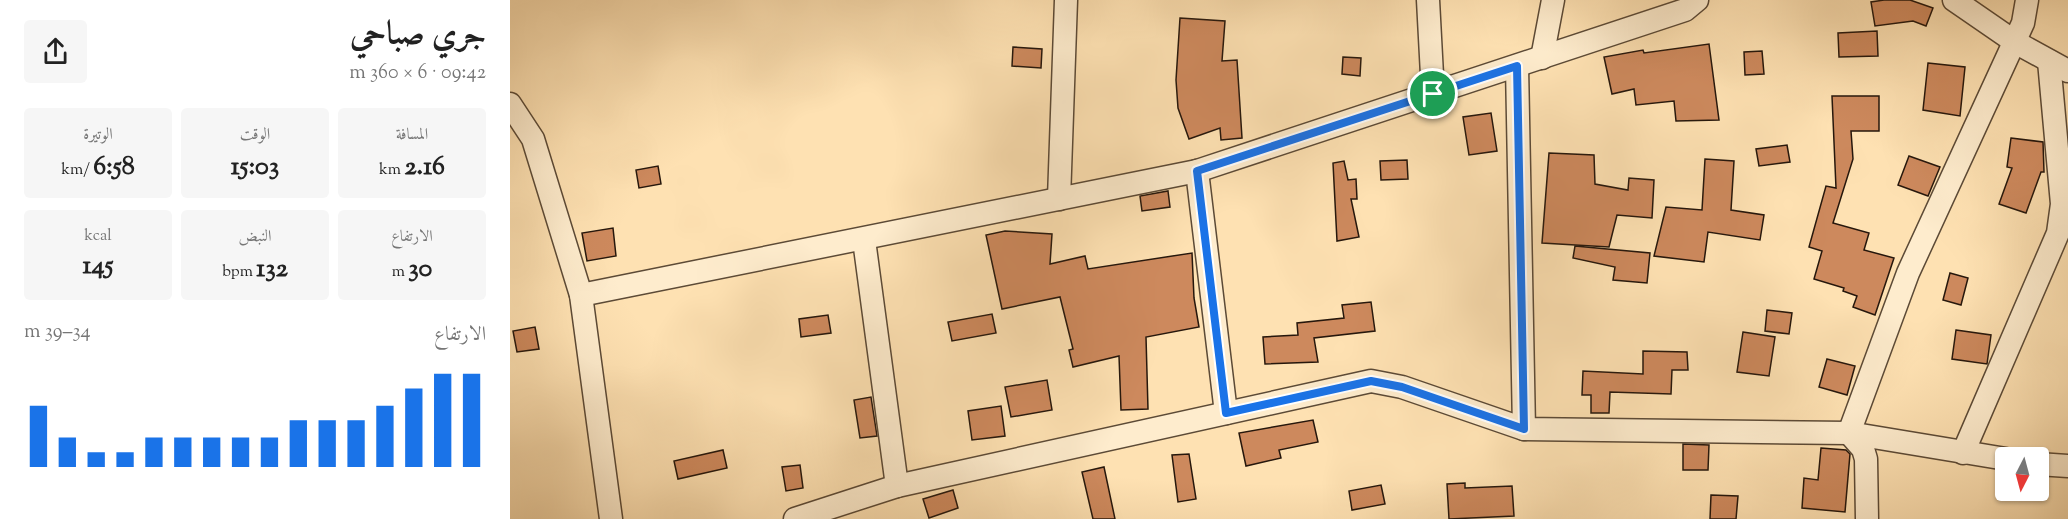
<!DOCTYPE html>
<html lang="ar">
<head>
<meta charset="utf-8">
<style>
	:root { --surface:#fff; --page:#f6f6f6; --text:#222; --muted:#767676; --accent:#1a73e8 }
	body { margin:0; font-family:"Sorts Mill Goudy",Amiri,serif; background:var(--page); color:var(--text); direction:rtl; height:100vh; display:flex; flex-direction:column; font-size:22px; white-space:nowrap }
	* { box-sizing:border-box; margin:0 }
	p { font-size:20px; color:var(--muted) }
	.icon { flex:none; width:33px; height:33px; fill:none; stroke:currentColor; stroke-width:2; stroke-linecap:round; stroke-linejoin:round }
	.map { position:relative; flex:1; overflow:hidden; direction:ltr }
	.sheet { display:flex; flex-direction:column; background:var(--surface); width:510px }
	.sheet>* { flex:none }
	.needle { width:39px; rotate:186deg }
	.fabs { position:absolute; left:1485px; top:447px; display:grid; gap:12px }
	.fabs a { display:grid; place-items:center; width:54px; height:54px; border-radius:6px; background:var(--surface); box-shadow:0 2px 4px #0004; font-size:30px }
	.pin { position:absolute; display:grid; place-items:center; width:51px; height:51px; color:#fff; margin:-26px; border:3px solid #fff; border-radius:50%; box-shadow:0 2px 6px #0007 }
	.round { display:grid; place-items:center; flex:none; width:63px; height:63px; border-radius:6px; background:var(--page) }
	.overview { display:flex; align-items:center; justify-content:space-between; height:102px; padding:0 24px }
	h1 { font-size:33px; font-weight:800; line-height:45px }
	.figures { display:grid; grid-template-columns:repeat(3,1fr); gap:9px; height:102px; padding:6px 24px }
	.figures div { display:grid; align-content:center; border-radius:6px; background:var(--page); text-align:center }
	.figures b { font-size:26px; font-weight:800 }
	.figures small { font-size:16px; font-weight:400 }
	.figures p { font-size:16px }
	.chart { height:168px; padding:12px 24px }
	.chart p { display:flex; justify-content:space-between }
	.chart svg { width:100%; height:108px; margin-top:6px; stroke:var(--accent); stroke-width:6 }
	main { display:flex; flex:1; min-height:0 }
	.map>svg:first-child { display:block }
	.building { fill:#cd895d; stroke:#26170c; stroke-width:1.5 }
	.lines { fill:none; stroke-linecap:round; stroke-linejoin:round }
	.street-casing { stroke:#5c4a36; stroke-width:25 }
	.street { stroke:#feeccd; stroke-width:22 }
	.route-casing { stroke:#fff; stroke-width:12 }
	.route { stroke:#1a73e8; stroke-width:8 }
</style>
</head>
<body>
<main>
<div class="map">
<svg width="1558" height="519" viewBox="0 0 1558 519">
	<rect width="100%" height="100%" fill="#fee1b2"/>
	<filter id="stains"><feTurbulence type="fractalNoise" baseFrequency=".00333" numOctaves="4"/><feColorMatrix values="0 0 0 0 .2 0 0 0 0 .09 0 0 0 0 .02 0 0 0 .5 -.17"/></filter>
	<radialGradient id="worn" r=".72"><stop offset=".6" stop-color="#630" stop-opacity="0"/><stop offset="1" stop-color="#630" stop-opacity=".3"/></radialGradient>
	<g class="building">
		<polygon points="1374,0 1400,0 1423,8 1416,26 1403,21 1365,26 1361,2"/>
		<polygon points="670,18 715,21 712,61 727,60 732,138 711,140 710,128 679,139 668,108 666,80"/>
		<polygon points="1367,31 1368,56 1329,57 1328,33"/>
		<polygon points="1199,44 1209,120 1166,121 1164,101 1126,105 1124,89 1102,94 1094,57 1133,50 1134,53"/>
		<polygon points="503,47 532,49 531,68 502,66"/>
		<polygon points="1252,51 1254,74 1235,75 1234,52"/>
		<polygon points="833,57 851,58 850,76 832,74"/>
		<polygon points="1418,63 1455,67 1450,116 1413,110"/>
		<polygon points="1322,96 1369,96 1369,131 1341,131 1343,159 1323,223 1359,233 1354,250 1384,258 1365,315 1343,307 1347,296 1333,291 1334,288 1304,279 1312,251 1299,247 1316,186 1326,188"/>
		<polygon points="981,113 987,151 959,155 953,117"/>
		<polygon points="1501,138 1533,142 1534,172 1531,172 1516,213 1489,204 1502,168 1497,167"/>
		<polygon points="1277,145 1280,162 1249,166 1246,149"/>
		<polygon points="1039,153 1084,155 1085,184 1118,190 1119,178 1144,180 1142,218 1107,215 1099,247 1032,243"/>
		<polygon points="1399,156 1430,167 1418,196 1388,185"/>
		<polygon points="1195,159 1224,161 1221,210 1254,215 1250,240 1198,232 1194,262 1144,256 1156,207 1192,210"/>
		<polygon points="897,160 898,179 871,180 870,161"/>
		<polygon points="834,161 838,180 846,179 847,199 841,199 849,237 827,241 823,163"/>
		<polygon points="148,166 151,184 129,188 126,170"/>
		<polygon points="658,191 660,207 632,211 630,196"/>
		<polygon points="103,228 106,256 77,261 72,233"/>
		<polygon points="495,231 542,234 540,264 575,256 578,269 682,253 684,298 689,327 636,337 638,409 611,410 609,356 563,367 559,350 563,349 550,297 492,309 476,235"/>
		<polygon points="1065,246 1140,253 1137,283 1103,280 1105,267 1063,258"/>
		<polygon points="1440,273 1458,278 1451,305 1433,300"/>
		<polygon points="861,302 865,331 804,338 808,362 755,364 753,337 788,335 787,323 834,318 832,305"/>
		<polygon points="1257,310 1282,313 1279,334 1255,331"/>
		<polygon points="482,314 486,333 442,341 438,322"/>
		<polygon points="318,315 321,333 291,337 289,319"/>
		<polygon points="25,327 29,349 7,352 3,331"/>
		<polygon points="1446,330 1481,335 1477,364 1442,359"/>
		<polygon points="1233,332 1265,337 1259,376 1227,372"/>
		<polygon points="1133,351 1177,352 1178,370 1162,370 1161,394 1100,392 1099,413 1081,413 1081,395 1072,395 1073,371 1133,374"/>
		<polygon points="1317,359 1345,366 1337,395 1309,387"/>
		<polygon points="537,380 542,410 501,417 495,387"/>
		<polygon points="361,397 367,436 350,438 344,400"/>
		<polygon points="491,406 495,436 462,440 458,411"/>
		<polygon points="803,420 808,442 769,450 771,458 736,466 729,433"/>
		<polygon points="1173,444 1199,445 1198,470 1173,470"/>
		<polygon points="1311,448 1336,450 1340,454 1335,512 1292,508 1294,478 1308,480"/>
		<polygon points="213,450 217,468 168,479 164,461"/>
		<polygon points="679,454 686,499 668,502 662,455"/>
		<polygon points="290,465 293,488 276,491 272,467"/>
		<polygon points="594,467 605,519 583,519 572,472"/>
		<polygon points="955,483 955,488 1002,486 1004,516 939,519 937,484"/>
		<polygon points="871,485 875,504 842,510 839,491"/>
		<polygon points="443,490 448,508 419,518 413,499"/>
		<polygon points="1201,495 1228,496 1226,519 1200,519"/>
	</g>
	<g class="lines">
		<defs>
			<g id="street">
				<polyline points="918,0 923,94"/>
				<polyline points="1444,0 1505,42 1558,71"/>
				<polyline points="1032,58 1043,0"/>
				<polyline points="1007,66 1014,429"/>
				<polyline points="0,104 23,139 71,295 101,519"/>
				<polyline points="687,171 716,413"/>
				<polyline points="549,199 556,0"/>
				<polyline points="354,240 387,486"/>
				<polyline points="71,295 687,171 1175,10 1187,0"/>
				<polyline points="1339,433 1398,273 1513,23 1517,0"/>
				<polyline points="1339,433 1353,449 1356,459 1357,519"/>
				<polyline points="1453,453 1548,233 1552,204 1539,61"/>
				<polyline points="1528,464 1558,466"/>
				<polyline points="285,519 387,486 861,381 892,387 1014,429 1339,433 1496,459"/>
			</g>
		</defs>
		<use href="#street" class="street-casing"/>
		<use href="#street" class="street"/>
	</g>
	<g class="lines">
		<defs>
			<polygon id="route" points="1007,66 1014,429 892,387 861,381 716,413 687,171"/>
		</defs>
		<use href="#route" class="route-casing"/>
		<use href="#route" class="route"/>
	</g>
	<rect width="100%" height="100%" filter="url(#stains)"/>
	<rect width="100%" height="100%" fill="url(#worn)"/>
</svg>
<div class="fabs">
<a><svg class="needle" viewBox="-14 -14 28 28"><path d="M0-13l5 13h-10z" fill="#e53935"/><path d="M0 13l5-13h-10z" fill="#767676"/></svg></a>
</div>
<div class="pin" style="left:923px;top:94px;background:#1e9e55"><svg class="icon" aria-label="arrive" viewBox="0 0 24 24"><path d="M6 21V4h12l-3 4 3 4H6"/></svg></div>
</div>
<section class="sheet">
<div class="overview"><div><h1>جري صباحي</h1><p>09:42 · 6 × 360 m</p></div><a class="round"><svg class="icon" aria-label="share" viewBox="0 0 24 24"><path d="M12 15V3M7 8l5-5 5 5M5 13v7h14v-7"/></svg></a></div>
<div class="figures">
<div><p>المسافة</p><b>2.16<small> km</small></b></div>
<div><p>الوقت</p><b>15:03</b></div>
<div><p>الوتيرة</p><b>6:58<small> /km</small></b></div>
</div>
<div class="figures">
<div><p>الارتفاع</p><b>30<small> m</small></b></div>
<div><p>النبض</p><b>132<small> bpm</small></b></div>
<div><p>kcal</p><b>145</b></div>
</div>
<div class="chart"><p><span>الارتفاع</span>34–39 m</p>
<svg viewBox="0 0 160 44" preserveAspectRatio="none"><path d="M5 44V19M15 44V32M25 44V38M35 44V38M45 44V32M55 44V32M65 44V32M75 44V32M85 44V32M95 44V25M105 44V25M115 44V25M125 44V19M135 44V12M145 44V6M155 44V6"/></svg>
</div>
</section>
</main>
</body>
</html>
